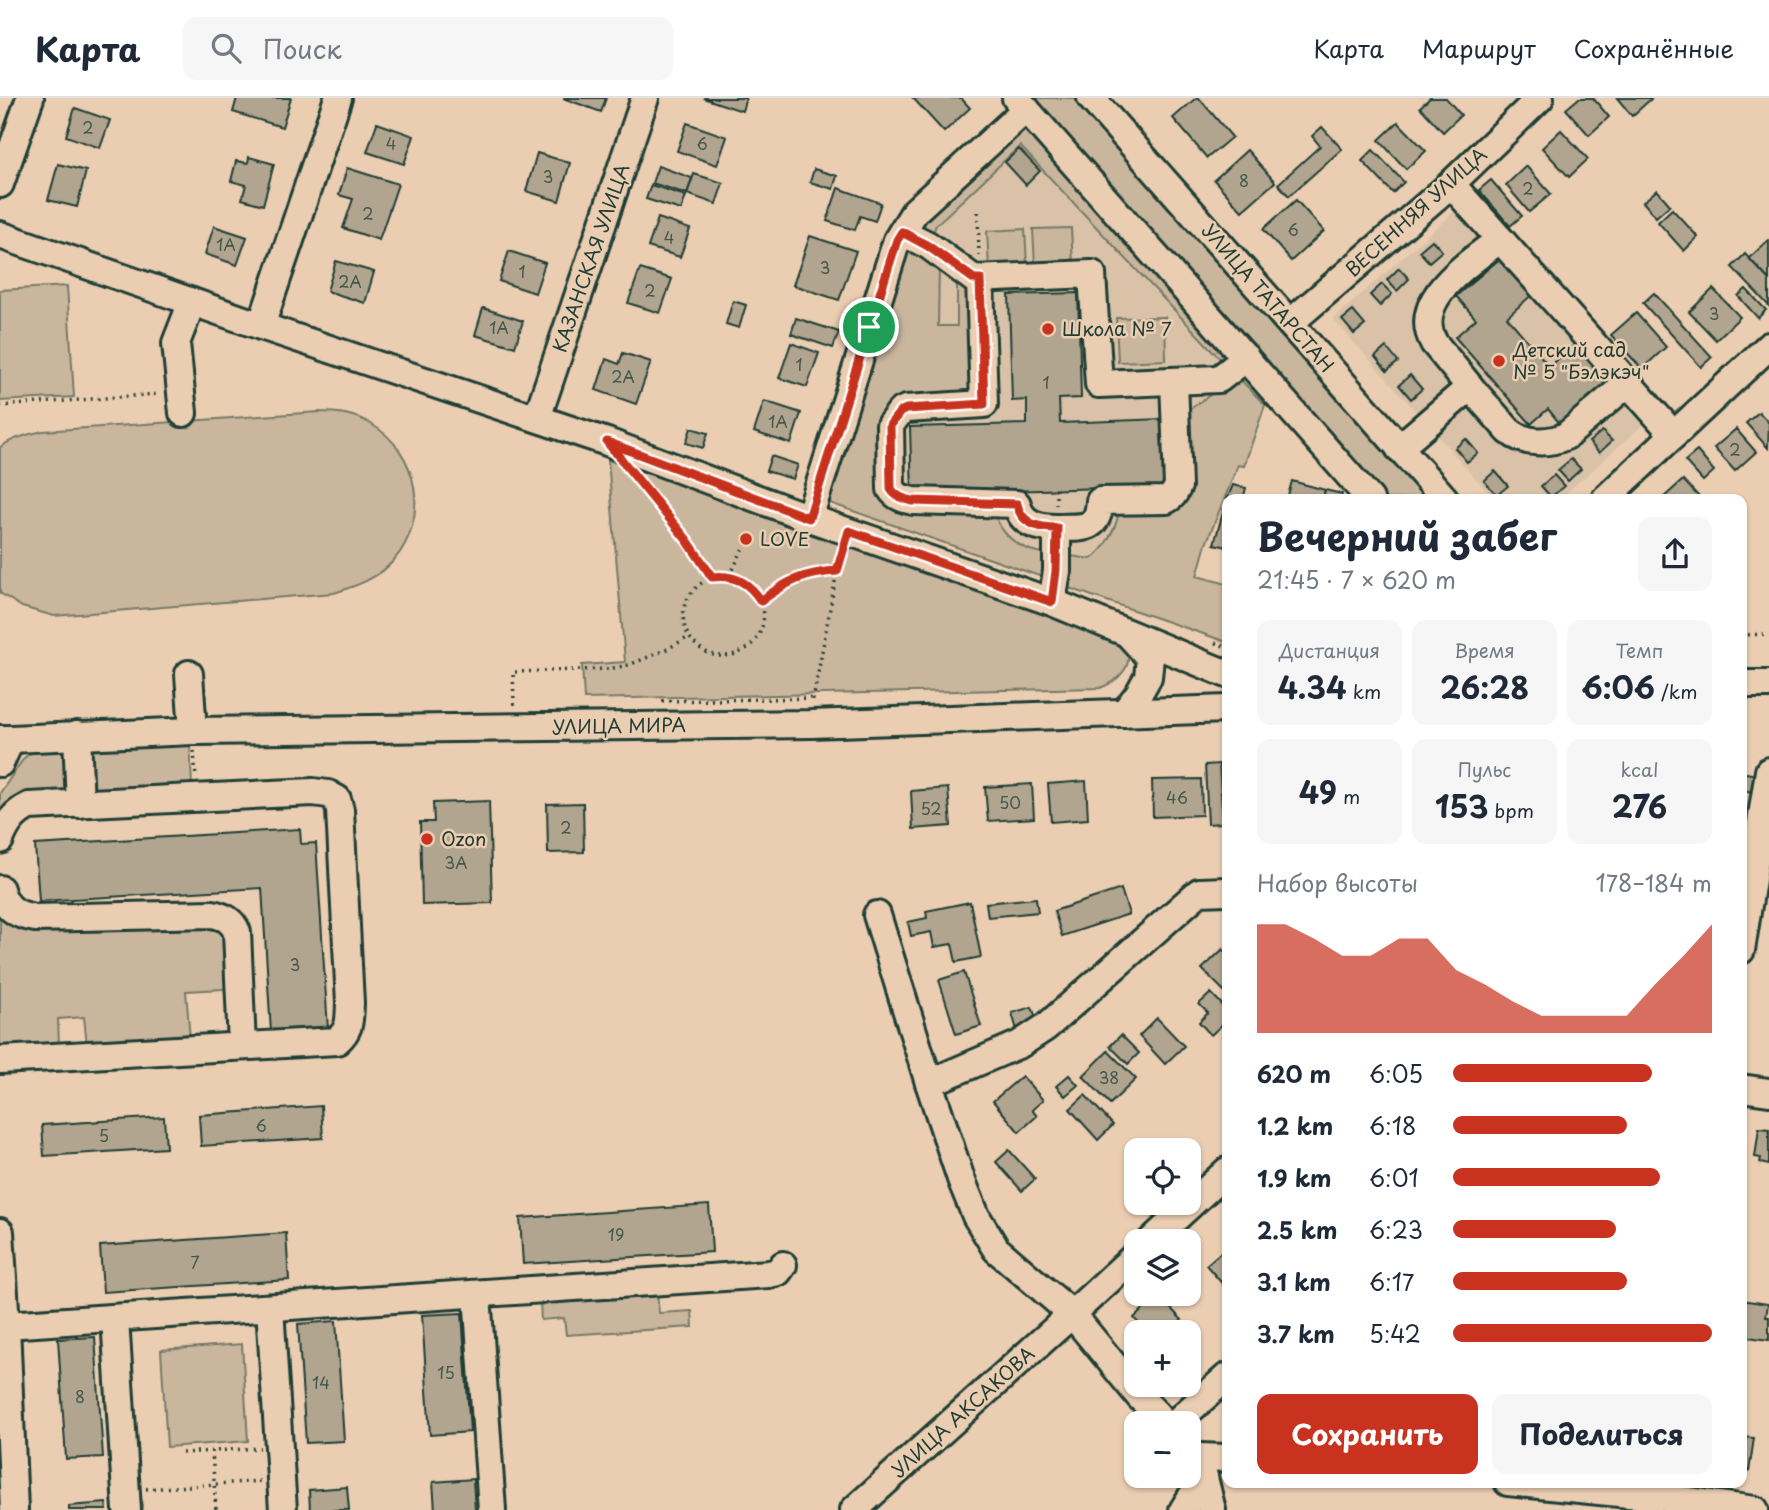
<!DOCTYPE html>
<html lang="ru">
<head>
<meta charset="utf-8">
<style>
	:root { --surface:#fff; --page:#f6f6f7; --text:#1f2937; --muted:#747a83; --line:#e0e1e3; --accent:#c8321e }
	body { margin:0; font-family:"Playpen Sans",sans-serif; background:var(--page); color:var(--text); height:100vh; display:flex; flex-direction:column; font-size:26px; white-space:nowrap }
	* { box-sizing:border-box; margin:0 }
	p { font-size:23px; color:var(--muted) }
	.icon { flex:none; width:38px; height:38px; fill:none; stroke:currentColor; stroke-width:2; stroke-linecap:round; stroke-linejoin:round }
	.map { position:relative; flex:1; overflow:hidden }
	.panel { position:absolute; left:1222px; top:396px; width:525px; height:994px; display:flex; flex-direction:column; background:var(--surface); border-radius:14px; box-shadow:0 2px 5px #0004 }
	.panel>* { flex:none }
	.controls { position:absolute; left:1124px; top:1040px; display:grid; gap:14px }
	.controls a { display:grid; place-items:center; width:77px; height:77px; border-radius:14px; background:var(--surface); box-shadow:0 2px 5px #0004; font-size:35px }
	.pin { position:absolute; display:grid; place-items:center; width:60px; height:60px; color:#fff; margin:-30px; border:4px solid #fff; border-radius:50%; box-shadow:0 2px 7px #0007 }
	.round { display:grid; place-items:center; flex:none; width:74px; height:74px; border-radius:14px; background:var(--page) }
	.overview { display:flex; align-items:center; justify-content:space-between; height:119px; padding:0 35px }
	h1 { font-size:38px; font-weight:700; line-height:52px }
	.stats { display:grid; grid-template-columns:repeat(3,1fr); gap:10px; height:119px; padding:7px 35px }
	.stats div { display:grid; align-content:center; border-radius:14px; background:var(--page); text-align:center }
	.stats b { font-size:30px; font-weight:700 }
	.stats small { font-size:19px; font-weight:400 }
	.stats p { font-size:19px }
	.chart { height:196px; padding:14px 35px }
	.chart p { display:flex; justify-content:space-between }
	.chart svg { width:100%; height:126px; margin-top:7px; fill:var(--accent); opacity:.7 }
	.action { display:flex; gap:14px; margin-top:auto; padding:14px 35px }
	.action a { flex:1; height:80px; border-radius:14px; background:var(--accent); color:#fff; font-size:28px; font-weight:700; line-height:80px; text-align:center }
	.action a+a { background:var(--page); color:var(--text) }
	ul { padding:0 35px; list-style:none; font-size:23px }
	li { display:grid; grid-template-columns:112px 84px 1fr; align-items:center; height:52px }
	li i { height:18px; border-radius:9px; background:var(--accent) }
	header { display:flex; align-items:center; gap:42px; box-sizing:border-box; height:98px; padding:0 35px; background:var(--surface); border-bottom:2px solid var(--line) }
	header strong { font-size:33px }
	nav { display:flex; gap:38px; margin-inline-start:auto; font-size:24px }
	.search { width:490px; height:63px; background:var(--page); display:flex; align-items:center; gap:18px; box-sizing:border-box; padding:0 24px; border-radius:14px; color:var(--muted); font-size:26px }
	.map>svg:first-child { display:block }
	.built { fill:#dac2a8 }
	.green { fill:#cab69d; stroke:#747a68; stroke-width:2 }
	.building { fill:#b2a58f; stroke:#1f3d34; stroke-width:2 }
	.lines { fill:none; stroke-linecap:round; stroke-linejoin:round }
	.minor-casing { stroke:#1f3d34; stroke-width:32 }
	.path { stroke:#1f3d34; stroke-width:3.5; stroke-dasharray:2 5; stroke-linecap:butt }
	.minor { stroke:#ebceb2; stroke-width:26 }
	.route-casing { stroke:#fff; stroke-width:14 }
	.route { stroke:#c8321e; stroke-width:9 }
	.poi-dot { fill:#c8321e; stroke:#ebceb2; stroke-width:2.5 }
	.labels { text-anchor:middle; stroke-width:5; stroke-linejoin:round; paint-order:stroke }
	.number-label { font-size:16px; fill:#44574b }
	.street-label { font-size:19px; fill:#1f3d34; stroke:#ebceb2 }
	.poi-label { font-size:19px; fill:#1f3d34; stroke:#ebceb2; text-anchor:start }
</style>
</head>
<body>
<header>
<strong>Карта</strong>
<div class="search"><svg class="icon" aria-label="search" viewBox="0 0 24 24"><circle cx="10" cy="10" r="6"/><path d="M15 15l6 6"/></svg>Поиск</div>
<nav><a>Карта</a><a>Маршрут</a><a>Сохранённые</a></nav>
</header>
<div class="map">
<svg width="1769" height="1412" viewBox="0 0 1769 1412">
	<rect width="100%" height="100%" fill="#ebceb2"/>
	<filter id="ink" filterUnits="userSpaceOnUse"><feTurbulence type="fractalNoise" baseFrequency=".0143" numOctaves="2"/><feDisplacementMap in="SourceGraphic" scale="14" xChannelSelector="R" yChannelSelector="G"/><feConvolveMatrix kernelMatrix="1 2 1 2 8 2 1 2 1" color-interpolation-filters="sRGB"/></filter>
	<g filter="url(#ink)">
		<g class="built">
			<polygon points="1020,47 1265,307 1244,368 1238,367 1206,446 1186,522 853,398 935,127"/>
			<polygon points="1473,97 1666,306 1560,401 1494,401 1333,221"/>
		</g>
		<g class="green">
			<polygon points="1023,0 1080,0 1437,401 1378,401"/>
			<polygon points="1029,28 1232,261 1225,266 1020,48 936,127 931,140 917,132 919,121 1014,32"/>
			<polygon points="1071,130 1073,166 1035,168 1033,131"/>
			<polygon points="1025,131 1027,168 989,170 987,133"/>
			<path d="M910,153L939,165L938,228H957V182L971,190L973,297L911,302L883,388L995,414C999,438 1026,456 1049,455L1045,480L824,403L905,156Z"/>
			<polygon points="67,188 74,299 0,303 0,192"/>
			<polygon points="1165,219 1166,262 1118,264 1116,220"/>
			<path d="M1237,278L1265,307L1244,368L1238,367L1206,446L1197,478L1227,486V544L1066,489L1068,461L1071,458L1091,461C1104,453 1118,427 1119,412L1174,407L1183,316Z"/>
			<path d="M319,314C338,314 355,316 371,326C419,354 430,420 394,462C379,480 356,488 334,495L54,518L22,509L0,495V349C13,340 28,336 43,333Z"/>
			<path d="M608,362L1101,531C1108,536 1118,542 1123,548C1138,567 1116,584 1100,590L584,601L582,567L625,564Z"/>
			<path d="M190,644L192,689L94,694C86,684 85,659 92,648Z"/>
			<polygon points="36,651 66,652 69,690 0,723 0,695 24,660"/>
			<polygon points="0,813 214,826 224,832 231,884 223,891 186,893 190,941 87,947 84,919 58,921 59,947 4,950 0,947"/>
			<polygon points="657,1195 659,1215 692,1213 693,1229 566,1237 564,1220 541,1222 540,1203"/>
			<polygon points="242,1246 248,1343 167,1349 161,1252"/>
		</g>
		<g class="building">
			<polygon points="237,0 291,0 282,29 233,14"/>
			<polygon points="563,0 606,0 601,14"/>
			<polygon points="703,0 746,0 742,13"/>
			<polygon points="913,0 961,0 970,10 944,34"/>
			<polygon points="1196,0 1199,0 1232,39 1207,60 1173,20"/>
			<polygon points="1430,0 1446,0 1461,17 1443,34 1420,9"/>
			<polygon points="1579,0 1593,0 1609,19 1589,37 1566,11"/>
			<polygon points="1617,0 1652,0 1632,18"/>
			<polygon points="75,10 110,22 100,50 66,38"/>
			<polygon points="1398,24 1426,53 1406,71 1379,42"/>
			<polygon points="377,25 414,38 404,66 367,54"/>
			<polygon points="687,25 727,39 717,67 677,53"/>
			<polygon points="1322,29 1342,51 1289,98 1278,86 1320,48 1312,38"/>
			<polygon points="1561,32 1588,61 1569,79 1542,50"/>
			<polygon points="1019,51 1040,73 1026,87 1005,64"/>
			<polygon points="1247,52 1275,84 1242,113 1214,82"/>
			<polygon points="1373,52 1404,84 1393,95 1362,63"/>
			<polygon points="537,55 570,65 559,103 526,93"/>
			<polygon points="249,59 274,66 263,107 242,101 246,87 231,83 236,63 248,65"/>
			<polygon points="58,66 86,73 77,109 48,102"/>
			<polygon points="658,68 692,80 687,96 652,85"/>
			<polygon points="1526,68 1551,96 1529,114 1506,87"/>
			<polygon points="347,70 398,86 379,142 343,130 353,101 339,97"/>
			<polygon points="814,71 837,78 833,91 810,84"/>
			<polygon points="694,76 723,85 716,106 687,96"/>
			<polygon points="1491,82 1522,118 1510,128 1479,92"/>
			<polygon points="651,87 686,98 681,112 646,101"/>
			<polygon points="838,90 881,105 875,123 860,118 855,132 827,123"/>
			<polygon points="1657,92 1670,107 1656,119 1643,104"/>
			<polygon points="1296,102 1324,133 1291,163 1263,131"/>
			<polygon points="1672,111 1698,139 1684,153 1658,124"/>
			<polygon points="658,120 690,131 680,159 648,149"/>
			<polygon points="214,128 247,139 237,167 205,156"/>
			<polygon points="810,138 856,153 839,202 793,187"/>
			<polygon points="1432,142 1442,153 1429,164 1419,153"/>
			<polygon points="1769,142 1769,182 1749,160"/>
			<polygon points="509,153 545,165 535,195 499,183"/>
			<polygon points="1745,156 1769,182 1769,208 1732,169"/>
			<polygon points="1503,158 1535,194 1507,219 1549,268 1582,241 1616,280 1561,327 1548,311 1531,326 1455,239 1476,221 1456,198"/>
			<polygon points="336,163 374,174 365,205 327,193"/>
			<polygon points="1399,170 1409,181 1397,193 1387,182"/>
			<polygon points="640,171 672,181 660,215 628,205"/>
			<polygon points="1382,186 1392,196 1380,208 1370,197"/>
			<polygon points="1713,191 1740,219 1716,242 1689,214"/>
			<polygon points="1746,191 1766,212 1758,220 1738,198"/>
			<polygon points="1078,195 1081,300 1059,301 1060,325 1163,321 1165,388 912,396 910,329 1027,326 1027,302 1012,303 1009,197"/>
			<polygon points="1654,195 1712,259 1701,269 1643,205"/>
			<polygon points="733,203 746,207 739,230 726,226"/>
			<polygon points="483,210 523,223 515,249 475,237"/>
			<polygon points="1353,213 1365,227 1354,236 1342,222"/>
			<polygon points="1636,215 1666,249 1642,271 1611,237"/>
			<polygon points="796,220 839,234 833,250 791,236"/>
			<polygon points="791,245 819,255 807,289 779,280"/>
			<polygon points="1386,249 1398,264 1387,273 1375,259"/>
			<polygon points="623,255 651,264 636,306 596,292 606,261 619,266"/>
			<polygon points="1410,277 1422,291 1411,301 1399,287"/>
			<polygon points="764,303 801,315 791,346 754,334"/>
			<polygon points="1759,314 1769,325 1768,350 1746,325"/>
			<polygon points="691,330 708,335 703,350 686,345"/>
			<polygon points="1736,331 1756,354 1735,373 1714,350"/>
			<polygon points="1602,333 1612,343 1599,355 1589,344"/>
			<polygon points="1466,341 1478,355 1467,364 1455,350"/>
			<polygon points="1697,353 1714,373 1703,383 1685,363"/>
			<polygon points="771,358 798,367 793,381 766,373"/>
			<polygon points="1571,361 1581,371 1568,383 1558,372"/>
			<polygon points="1495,373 1508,388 1497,397 1484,383"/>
			<polygon points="1554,377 1564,388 1551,399 1541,388"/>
			<polygon points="1683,382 1701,401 1662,401"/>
			<polygon points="1292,383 1325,392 1323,401 1287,401"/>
			<polygon points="1233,387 1246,390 1243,401 1227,401"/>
			<polygon points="1325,392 1342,396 1341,401 1323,401"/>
			<polygon points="1225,407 1227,408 1227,449 1214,446"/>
			<polygon points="1219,666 1223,725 1208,726 1205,667"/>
			<polygon points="1741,674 1762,678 1759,695 1741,692"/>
			<polygon points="1201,681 1202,717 1153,719 1152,682"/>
			<polygon points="1086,683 1088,721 1051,724 1048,686"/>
			<polygon points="1032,686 1034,720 988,723 985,689"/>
			<polygon points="948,690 951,728 913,731 911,693"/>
			<polygon points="489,703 492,805 422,807 420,724 434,724 433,705"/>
			<polygon points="583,705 584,754 548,755 547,706"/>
			<polygon points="300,731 301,746 316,745 328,931 271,934 262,790 39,803 35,747"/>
			<polygon points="1121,791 1129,816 1062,838 1054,813"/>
			<polygon points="1036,800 1038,814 988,819 986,805"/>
			<polygon points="970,804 981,859 956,864 952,846 934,849 931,834 911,838 908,824 927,820 926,813"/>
			<polygon points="1223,851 1227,855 1227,896 1202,871"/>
			<polygon points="964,874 981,928 956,936 939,882"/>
			<polygon points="1211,895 1227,912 1227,922 1211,937 1199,924 1208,915 1199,906"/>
			<polygon points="1032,909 1038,925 1017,932 1012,915"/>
			<polygon points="1157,920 1184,948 1165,966 1139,938"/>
			<polygon points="1121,937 1139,955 1128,966 1110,948"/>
			<polygon points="1108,953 1136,981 1110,1006 1083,978"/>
			<polygon points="1069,977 1078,987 1065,998 1056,988"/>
			<polygon points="1022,978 1043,1002 1032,1012 1037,1018 1019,1034 993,1003"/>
			<polygon points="1085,997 1113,1027 1098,1042 1070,1011"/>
			<polygon points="321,1008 323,1040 201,1048 199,1017"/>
			<polygon points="164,1019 166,1050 44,1058 42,1027"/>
			<polygon points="1759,1030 1769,1031 1769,1067 1760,1065 1761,1060 1755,1059"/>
			<polygon points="1009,1052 1035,1081 1022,1093 996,1064"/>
			<polygon points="709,1107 712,1154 523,1166 520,1120"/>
			<polygon points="286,1135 289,1182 103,1194 100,1148"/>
			<polygon points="1227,1149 1227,1191 1206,1167"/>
			<polygon points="1158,1197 1182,1222 1169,1234 1146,1234 1134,1220"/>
			<polygon points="1741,1202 1768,1206 1766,1219 1769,1219 1769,1242 1741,1238"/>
			<polygon points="462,1215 470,1334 430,1337 422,1217"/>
			<polygon points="336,1223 344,1343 306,1345 298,1226"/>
			<polygon points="95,1239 103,1359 66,1361 58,1241"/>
			<polygon points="1741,1339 1754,1340 1749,1374 1741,1373"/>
			<polygon points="473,1381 475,1412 435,1412 433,1384"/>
			<polygon points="347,1389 349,1412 310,1412 309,1392"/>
			<polygon points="106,1405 107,1412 69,1412 69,1408"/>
		</g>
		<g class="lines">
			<defs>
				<g id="minor">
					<polyline points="1016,0 1370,401"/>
					<polyline points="1091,0 1445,401"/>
					<polyline points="0,86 30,0"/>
					<polyline points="902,134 928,147 974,181 1092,176 1099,286 1219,281 1246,260"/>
					<polyline points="0,137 261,228 607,344 809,420 1052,504 1227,576"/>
					<path d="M980,181L984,306L906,311L900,314L890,327L891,391C896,399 904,401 913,403L1017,406C1021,426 1039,430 1057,430V473L1052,504"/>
					<polyline points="1290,225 1451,86 1540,0"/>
					<polyline points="261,228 338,0"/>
					<polyline points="1628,285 1674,337"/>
					<path d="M1470,289L1434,245C1409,201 1472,164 1500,141"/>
					<polyline points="183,315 176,245 192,204"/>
					<polyline points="537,320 645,0"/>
					<path d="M1399,350L1470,289L1509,333C1525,346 1548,346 1566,338L1628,285L1451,86"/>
					<polyline points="1605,401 1769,248"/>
					<polyline points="809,420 897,142 915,113 1026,11"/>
					<path d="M1057,430C1082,429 1098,434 1100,403L1166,402C1173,399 1175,394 1178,388L1174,283"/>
					<polyline points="189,576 193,633"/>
					<polyline points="1741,586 1769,586"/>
					<polyline points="1124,615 1139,595 1148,579 1150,560 1130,538"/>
					<polyline points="77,637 80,706"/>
					<polyline points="0,641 11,641 0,665"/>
					<polyline points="11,641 193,633 811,626 1227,611"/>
					<path d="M0,742C6,726 14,715 29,708L313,694L328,696L337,701L340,712L350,905C349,923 351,930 337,943L0,962"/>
					<path d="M0,791C5,810 16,817 35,820L213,816C225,819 232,822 237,834L242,948"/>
					<polyline points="1741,852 1769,673"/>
					<polyline points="929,985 1020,946 1046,929 1199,794 1227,793"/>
					<polyline points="1741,990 1769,994"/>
					<polyline points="0,1134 6,1227 14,1412"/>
					<polyline points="1151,1143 1227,1073"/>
					<polyline points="1136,1157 1072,1216 1139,1298 1165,1325"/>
					<polyline points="477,1196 492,1412"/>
					<polyline points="270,1210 283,1412"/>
					<polyline points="115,1220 127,1412"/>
					<polyline points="6,1227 769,1176 778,1174 783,1167"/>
					<polyline points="1175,1325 1227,1279"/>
					<polyline points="1199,1359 1212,1412"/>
					<polyline points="1199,1359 1227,1360"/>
					<polyline points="1508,1384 1659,1399 1755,1412"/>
					<polyline points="854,1412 1072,1216 996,1151 976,1118 961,1081 929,985 877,817"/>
					<polyline points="1183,1412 1204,1379"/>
				</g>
			</defs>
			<use href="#minor" class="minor-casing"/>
			<g class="path">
				<polyline points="978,114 979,158"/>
				<polyline points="0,308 158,296"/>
				<path d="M635,378L687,442L712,479C742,474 771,497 762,529C755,553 727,565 706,554C695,548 686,538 684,525C680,504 693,488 712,479"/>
				<polyline points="1056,391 1056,410"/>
				<polyline points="730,478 743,450"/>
				<path d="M761,503C787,483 804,475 837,473"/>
				<polyline points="1741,537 1769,536"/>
				<polyline points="1215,545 1227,549"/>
				<polyline points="813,602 837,473 843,455"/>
				<polyline points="662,603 814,600"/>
				<polyline points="514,607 513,574 608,571 629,567 665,552 689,539"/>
				<polyline points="194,653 196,680"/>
				<polyline points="212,1353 216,1412"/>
				<polyline points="182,1355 260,1350"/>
				<polyline points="146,1391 260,1383"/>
			</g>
			<use href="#minor" class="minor"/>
		</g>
	</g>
	<g class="lines" filter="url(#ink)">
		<defs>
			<path id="route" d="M902,134L928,148L974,181H980L984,306L906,311L900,314L890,327L891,391C896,399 904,401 913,403L1017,406C1021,426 1039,430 1057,430L1056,473L1052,504L849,433L837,473C804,475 787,483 761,503C749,484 734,476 712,479L687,442L607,344L809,420L897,142Z"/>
		</defs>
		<use href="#route" class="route-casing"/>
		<use href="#route" class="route"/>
	</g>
	<g class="poi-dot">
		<circle cx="1048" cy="231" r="7"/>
		<circle cx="1499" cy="263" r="7"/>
		<circle cx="746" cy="441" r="7"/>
		<circle cx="427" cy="741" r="7"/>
	</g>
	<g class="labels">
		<g class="number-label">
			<text x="88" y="36">2</text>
			<text x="391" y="52">4</text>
			<text x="702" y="52">6</text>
			<text x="548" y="85">3</text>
			<text x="1244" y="89">8</text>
			<text x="1528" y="97">2</text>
			<text x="368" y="122">2</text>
			<text x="1293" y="138">6</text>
			<text x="669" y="146">4</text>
			<text x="226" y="153">1А</text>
			<text x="825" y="176">3</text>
			<text x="522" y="180">1</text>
			<text x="350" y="190">2А</text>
			<text x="650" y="199">2</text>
			<text x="1714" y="222">3</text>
			<text x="499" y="236">1А</text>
			<text x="799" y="273">1</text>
			<text x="623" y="285">2А</text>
			<text x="1046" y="291">1</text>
			<text x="778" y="330">1А</text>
			<text x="1735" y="358">2</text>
			<text x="1177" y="706">46</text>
			<text x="1010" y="711">50</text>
			<text x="931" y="717">52</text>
			<text x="566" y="736">2</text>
			<text x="456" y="771">3А</text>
			<text x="295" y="873">3</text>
			<text x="1109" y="986">38</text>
			<text x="261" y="1034">6</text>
			<text x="104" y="1044">5</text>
			<text x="616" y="1143">19</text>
			<text x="195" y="1171">7</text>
			<text x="446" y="1281">15</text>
			<text x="321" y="1291">14</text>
			<text x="80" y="1305">8</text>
		</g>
		<g class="street-label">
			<text transform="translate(1416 114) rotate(-42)" y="7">ВЕСЕННЯЯ УЛИЦА</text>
			<text transform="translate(591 160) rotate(-71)" y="7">КАЗАНСКАЯ УЛИЦА</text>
			<text transform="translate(1268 200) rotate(49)" y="7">УЛИЦА ТАТАРСТАН</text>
			<text transform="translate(619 628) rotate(-1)" y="7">УЛИЦА МИРА</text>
			<text transform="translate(963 1314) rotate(-42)" y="7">УЛИЦА АКСАКОВА</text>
		</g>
		<g class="poi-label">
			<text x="1062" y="238">Школа № 7</text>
			<text x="1513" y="259">Детский сад<tspan x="1513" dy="22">№ 5 "Бэлэкэч"</tspan></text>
			<text x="760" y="448">LOVE</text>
			<text x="441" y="748">Ozon</text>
		</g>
	</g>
</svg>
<div class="controls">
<a><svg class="icon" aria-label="locate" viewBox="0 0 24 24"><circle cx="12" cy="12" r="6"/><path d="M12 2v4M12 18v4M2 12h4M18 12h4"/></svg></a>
<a><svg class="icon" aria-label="layers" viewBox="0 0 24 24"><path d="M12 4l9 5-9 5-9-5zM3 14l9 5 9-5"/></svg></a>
<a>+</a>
<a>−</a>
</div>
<div class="pin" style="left:869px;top:229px;background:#1e9e55"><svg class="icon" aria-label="arrive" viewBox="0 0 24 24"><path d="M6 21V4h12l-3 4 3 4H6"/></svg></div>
<section class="panel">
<div class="overview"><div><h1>Вечерний забег</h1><p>21:45 · 7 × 620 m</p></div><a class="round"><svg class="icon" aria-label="share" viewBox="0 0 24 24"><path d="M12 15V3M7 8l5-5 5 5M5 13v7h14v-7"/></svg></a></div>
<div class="stats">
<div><p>Дистанция</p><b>4.34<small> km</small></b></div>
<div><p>Время</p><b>26:28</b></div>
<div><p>Темп</p><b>6:06<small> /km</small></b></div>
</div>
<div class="stats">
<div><b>49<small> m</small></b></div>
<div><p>Пульс</p><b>153<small> bpm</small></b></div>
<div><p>kcal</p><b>276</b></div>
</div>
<div class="chart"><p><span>Набор высоты</span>178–184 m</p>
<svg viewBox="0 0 160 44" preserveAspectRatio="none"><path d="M0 44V6L10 6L20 11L30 17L40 17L50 11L60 11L70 22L80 27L90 33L100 38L110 38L120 38L130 38L140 27L150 17L160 6V44z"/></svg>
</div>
<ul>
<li><b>620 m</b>6:05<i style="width:77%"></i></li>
<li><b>1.2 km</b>6:18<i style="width:67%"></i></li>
<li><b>1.9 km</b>6:01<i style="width:80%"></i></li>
<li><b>2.5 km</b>6:23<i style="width:63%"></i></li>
<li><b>3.1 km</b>6:17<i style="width:67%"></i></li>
<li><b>3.7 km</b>5:42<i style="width:100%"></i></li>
</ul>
<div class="action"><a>Сохранить</a><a>Поделиться</a></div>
</section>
</div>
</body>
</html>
